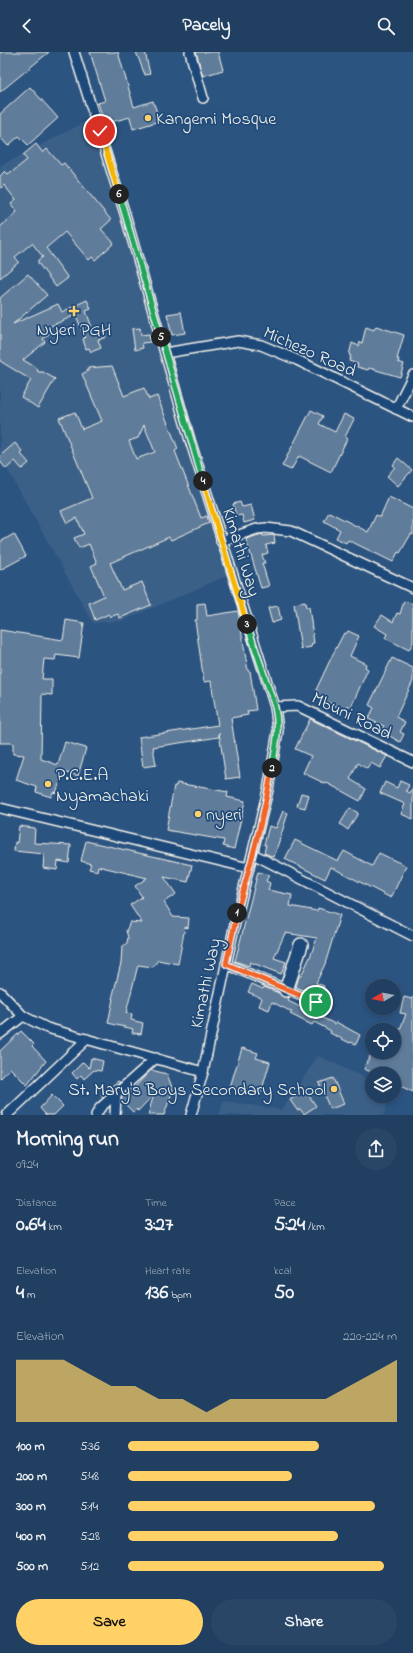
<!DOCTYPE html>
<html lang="en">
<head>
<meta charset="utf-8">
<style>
	:root { --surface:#213f61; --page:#294667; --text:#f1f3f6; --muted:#a2afbd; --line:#3e5876; --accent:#ffd166 }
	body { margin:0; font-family:"Indie Flower",sans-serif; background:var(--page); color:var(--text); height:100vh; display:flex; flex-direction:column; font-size:15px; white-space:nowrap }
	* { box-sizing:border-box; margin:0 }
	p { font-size:13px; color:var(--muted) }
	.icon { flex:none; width:22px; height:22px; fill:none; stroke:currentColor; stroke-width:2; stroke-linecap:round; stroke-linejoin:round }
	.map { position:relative; height:1063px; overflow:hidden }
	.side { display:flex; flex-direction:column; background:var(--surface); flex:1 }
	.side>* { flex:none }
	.needle { width:26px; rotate:260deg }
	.fabs { position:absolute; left:365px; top:927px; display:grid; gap:8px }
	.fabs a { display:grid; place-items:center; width:36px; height:36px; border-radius:50%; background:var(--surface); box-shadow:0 2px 6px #0003,0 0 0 1px var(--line); font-size:20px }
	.pin { position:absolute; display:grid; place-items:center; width:34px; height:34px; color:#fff; margin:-17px; border:2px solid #fff; border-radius:50%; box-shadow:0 1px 4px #0007 }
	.km { position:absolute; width:20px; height:20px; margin:-10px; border-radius:50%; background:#222; color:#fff; font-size:11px; line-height:20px; text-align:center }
	.round { display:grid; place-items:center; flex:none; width:42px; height:42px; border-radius:21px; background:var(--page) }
	.headline { display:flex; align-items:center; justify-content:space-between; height:68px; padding:0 16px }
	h1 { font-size:22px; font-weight:700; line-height:30px }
	.metrics { display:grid; grid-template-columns:repeat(3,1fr); gap:6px; height:68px; padding:4px 16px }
	.metrics div { display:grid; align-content:center }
	.metrics b { font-size:20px; font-weight:700 }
	.metrics small { font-size:11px; font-weight:400 }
	.metrics p { font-size:11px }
	.chart { height:112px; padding:8px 16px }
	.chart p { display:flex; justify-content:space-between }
	.chart svg { width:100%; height:72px; margin-top:4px; fill:var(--accent); opacity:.7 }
	.button { display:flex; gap:8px; margin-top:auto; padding:8px 16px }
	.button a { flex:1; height:46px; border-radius:24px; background:var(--accent); color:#111; font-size:16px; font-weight:700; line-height:46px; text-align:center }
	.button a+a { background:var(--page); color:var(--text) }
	ul { padding:0 16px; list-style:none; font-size:13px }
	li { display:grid; grid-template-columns:64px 48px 1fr; align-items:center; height:30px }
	li i { height:10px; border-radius:5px; background:var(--accent) }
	header { display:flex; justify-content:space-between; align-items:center; height:52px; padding:0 16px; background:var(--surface); font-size:18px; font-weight:700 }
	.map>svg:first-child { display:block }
	.built { fill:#3b6088 }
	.building { fill:#5e7b9a; stroke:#f4f1e8; fill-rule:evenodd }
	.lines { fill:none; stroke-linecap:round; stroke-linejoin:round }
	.street-casing { stroke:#f4f1e8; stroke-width:12 }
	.secondary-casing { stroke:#f4f1e8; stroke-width:16 }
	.street { stroke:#1f4a7a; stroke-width:9 }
	.secondary { stroke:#1f4a7a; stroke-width:13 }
	.split-1-casing { stroke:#fff; stroke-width:8 }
	.split-2-casing { stroke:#fff; stroke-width:8 }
	.split-3-casing { stroke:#fff; stroke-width:8 }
	.split-4-casing { stroke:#fff; stroke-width:8 }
	.split-5-casing { stroke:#fff; stroke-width:8 }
	.split-6-casing { stroke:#fff; stroke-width:8 }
	.split-7-casing { stroke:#fff; stroke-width:8 }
	.split-1 { stroke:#f0652b; stroke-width:5 }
	.split-2 { stroke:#f0652b; stroke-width:5 }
	.split-3 { stroke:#22a559; stroke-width:5 }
	.split-4 { stroke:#f5b400; stroke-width:5 }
	.split-5 { stroke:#22a559; stroke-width:5 }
	.split-6 { stroke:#22a559; stroke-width:5 }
	.split-7 { stroke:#f5b400; stroke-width:5 }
	.poi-dot { fill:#ffd166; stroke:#1f4a7a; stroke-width:1.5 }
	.labels { text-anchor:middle; stroke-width:3.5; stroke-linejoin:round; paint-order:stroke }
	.poi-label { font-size:18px; fill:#f4f1e8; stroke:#1f4a7a; text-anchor:start }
	.street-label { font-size:18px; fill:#f4f1e8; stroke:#1f4a7a }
</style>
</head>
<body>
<header><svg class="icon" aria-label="back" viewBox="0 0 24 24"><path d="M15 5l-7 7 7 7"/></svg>Pacely<svg class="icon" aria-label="search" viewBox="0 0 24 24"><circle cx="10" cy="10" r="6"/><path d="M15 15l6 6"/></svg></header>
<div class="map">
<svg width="413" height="1063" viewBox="0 0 413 1063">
	<rect width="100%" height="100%" fill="#2c5481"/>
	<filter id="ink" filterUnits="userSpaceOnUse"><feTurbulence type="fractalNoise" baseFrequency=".025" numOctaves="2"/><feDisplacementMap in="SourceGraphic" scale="8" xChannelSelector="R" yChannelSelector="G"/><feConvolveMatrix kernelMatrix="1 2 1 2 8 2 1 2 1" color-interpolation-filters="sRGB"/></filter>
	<g filter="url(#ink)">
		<g class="built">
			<polygon points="89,68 231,522 122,569 93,571 0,404 0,114"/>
			<polygon points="318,1004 372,1029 372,1044 389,1044 384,1063 219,1063 224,1049 282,1058"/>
		</g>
		<g class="building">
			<polygon points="0,0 49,0 0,40"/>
			<polygon points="90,0 118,0 134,55 153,49 160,69 133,77 130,65 111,70 110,65 103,67 98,51 105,49"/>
			<polygon points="136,0 145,0 150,22 145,23"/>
			<polygon points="196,0 218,0 223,18 203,24"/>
			<polygon points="30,35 58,66 28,93 19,84 8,94 0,85 0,62"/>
			<polygon points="36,92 43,101 47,97 61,113 64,111 111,168 101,177 114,191 95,208 92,205 89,208 65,180 46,196 68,226 56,235 38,211 38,208 43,205 32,191 15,205 19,210 0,226 0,175 17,160 11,152 16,148 4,133 0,137 0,124 5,119 8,122 12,119 12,120 27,108 23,103"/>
			<polygon points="28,222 47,243 13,272 58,252 62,260 87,248 91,257 86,259 94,281 103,278 106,285 98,288 101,296 91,300 89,296 86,297 83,287 85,286 76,263 48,275 51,280 43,287 45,290 23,308 37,316 38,320 43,320 55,327 38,356 21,345 31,328 0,309 0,246"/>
			<polygon points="181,260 185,281 172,283 167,262"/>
			<polygon points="376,274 404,283 397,307 399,307 398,310 404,312 400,325 369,316 368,318 357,315 358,312 349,309 351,304 349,303 352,291 359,294 360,290 362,291 366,275 374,278"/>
			<polygon points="140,276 141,283 149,282 150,290 142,291 143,296 135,298 132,277"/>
			<path d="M112,314L124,344L144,336L149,347L157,344L178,397L175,399L201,466L207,464L209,471L171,488L169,485L110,511L122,538L142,530L151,553L120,566L118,562L110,565L109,562L95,568L89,551L104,544L91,514L97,511L89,492L79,496L74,486L84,482L77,466L67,471L61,459L92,446L59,366L75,360L82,377L102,369L82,322L88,319V316ZM144,373L155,400L136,407L129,389L138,386Z"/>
			<polygon points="311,358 323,364 319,372 335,380 344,362 354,367 345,385 347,387 331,420 299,404 291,418 282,414"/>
			<polygon points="15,391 23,400 21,402 29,411 22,417 15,409 6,417 0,409 0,404"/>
			<polygon points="398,406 412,418 398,434 387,424 395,415 393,413"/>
			<polygon points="389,445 413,457 413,483 411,482 400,501 398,500 393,510 348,488 346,491 336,486 340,478 324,469 329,460 368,480 376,463 380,465"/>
			<polygon points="240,450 242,455 251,453 255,468 244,471 242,463 236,464 233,452"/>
			<polygon points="14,482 26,504 0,518 0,490"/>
			<polygon points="262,482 263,484 274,483 275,491 266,493 268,501 262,503 265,511 262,511 269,534 261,536 246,487"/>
			<polygon points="404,549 413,552 413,590 409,598 385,586 387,582 374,574 382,563 393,570 397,561 400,562"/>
			<polygon points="305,550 306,555 309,555 314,591 312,591 311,595 301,597 294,552"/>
			<polygon points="205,551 207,564 238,559 248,619 250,619 256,658 247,659 248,663 231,666 240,725 226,727 219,681 219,685 153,695 156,713 143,715 139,685 218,673 211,629 204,630 195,568 197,568 197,552"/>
			<polygon points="278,554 281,568 272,571 268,556"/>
			<polygon points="66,568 84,571 79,606 56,603 55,608 44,607 42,627 52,627 52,643 42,642 41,707 58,713 65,690 86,696 78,724 63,720 56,741 53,740 51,745 36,740 37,735 16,728 24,703 13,702 13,691 0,691 0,578 63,588"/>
			<polygon points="348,579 359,584 350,604 366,612 365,615 368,617 351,655 347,653 344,658 316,645 318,639 316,638 332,604 344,581 346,582"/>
			<polygon points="392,606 413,616 413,629 396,665 405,670 400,680 404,682 400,690 381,679 384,674 368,667 374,656 369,653"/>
			<polygon points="310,667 387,704 380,716 371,711 367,717 358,711 350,727 366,737 360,749 327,731 326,732 303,721 311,704 295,697"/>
			<polygon points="400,729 409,733 406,739 410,741 413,735 413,767 401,762 405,752 380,741 385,730 397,736"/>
			<polygon points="177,731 228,740 227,745 245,749 234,797 223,794 224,788 166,778 174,734 176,734"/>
			<polygon points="301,741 309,743 305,756 297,754"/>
			<polygon points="350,756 358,761 348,778 340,772"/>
			<polygon points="283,759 288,761 274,805 264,801 266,793 264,793 269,774 276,776"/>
			<polygon points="19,774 35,776 34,791 71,793 69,811 58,809 57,818 43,816 44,802 14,799 15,790 17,791"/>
			<polygon points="295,788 338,809 344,799 372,814 379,801 406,814 391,846 331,815 325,827 285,807"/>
			<polygon points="86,789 192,813 188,830 164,825 176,842 164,850 173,865 189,866 188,876 185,875 178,912 158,908 153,915 138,913 126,961 132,962 131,968 143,971 141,982 132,981 133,977 108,971 113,947 112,947 121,911 122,895 127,891 128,885 126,879 130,870 142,871 130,853 142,845 135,834 147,826 98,814 97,819 89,817 91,812 81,809"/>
			<polygon points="258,820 269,823 266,829 270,831 268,838 292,843 290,854 317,859 318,856 340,863 325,912 316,931 324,934 320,945 296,935 299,924 301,924 310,905 317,886 285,881 274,906 286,910 281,922 250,910 249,914 235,909"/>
			<polygon points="252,932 263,937 264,935 279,941 283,945 290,945 288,949 335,972 336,970 360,983 356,992 351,990 350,991 330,981 331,979 314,970 312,973 290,962 292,960 272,950 269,958 259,954 262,946 248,940"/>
			<polygon points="404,945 412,947 413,945 413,1040 394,1031 394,1022 376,1022 364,1017 372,1000 394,1000 394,984 397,985 406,962 400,961"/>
			<polygon points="21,979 34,992 32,994 46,1009 27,1033 10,1016 0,1027 0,999"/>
			<polygon points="242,996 258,1001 256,1006 270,1010 260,1044 230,1035"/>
			<polygon points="91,1006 103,1009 101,1019 94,1018 84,1027 81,1023 77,1027 72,1021 83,1010 89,1016"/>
			<polygon points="151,1018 167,1022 173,1038 164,1063 148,1063 154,1042 138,1059 137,1057 133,1060 122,1049 122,1044 131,1037 132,1038"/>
			<polygon points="333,1026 344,1052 330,1057 319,1031"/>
			<polygon points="118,1029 120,1030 103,1046 101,1043 104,1040"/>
			<polygon points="305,1038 316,1054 304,1062 300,1057 297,1058 290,1048"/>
			<polygon points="52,1043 63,1054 54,1063 46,1063 40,1056"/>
		</g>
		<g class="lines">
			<defs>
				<g id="street">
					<polyline points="74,0 125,162 190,388 275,655 278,679 268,738 234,876 203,1020 191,1063"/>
					<polyline points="190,0 203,46"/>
					<polyline points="165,301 238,289 261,293 297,308 413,365"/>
					<polyline points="396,357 413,323"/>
					<polyline points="221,489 257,477 266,476 291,479 413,536"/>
					<polyline points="275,655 298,654 413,710"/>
					<polyline points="0,756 249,816"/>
					<polyline points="253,802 413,884"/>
					<polyline points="226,912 316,950"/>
					<polyline points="0,940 23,964 47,976 203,1020"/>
					<polyline points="0,982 23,964"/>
					<polyline points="7,1063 87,987"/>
					<polyline points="96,1063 100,1056 156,1006"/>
					<polyline points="115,1063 116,1043"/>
				</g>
				<polyline id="secondary" points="286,938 301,893"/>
			</defs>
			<use href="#street" class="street-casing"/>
			<use href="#secondary" class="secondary-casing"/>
			<use href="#street" class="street"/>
			<use href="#secondary" class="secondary"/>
		</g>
	</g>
	<g class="lines" filter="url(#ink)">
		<defs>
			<polyline id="split-1" points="237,861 226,912 316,950"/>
			<path id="split-2" d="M237,861C250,813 264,765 272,716"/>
			<path id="split-3" d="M247,572L275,655C280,679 276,692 272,716"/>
			<polyline id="split-4" points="203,429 247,572"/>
			<polyline id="split-5" points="161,285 203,429"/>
			<polyline id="split-6" points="119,142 161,285"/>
			<polyline id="split-7" points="100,79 119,142"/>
		</defs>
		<use href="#split-1" class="split-1-casing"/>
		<use href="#split-2" class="split-2-casing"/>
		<use href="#split-3" class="split-3-casing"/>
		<use href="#split-4" class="split-4-casing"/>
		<use href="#split-5" class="split-5-casing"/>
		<use href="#split-6" class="split-6-casing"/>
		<use href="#split-7" class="split-7-casing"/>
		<use href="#split-1" class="split-1"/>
		<use href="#split-2" class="split-2"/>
		<use href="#split-3" class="split-3"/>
		<use href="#split-4" class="split-4"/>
		<use href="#split-5" class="split-5"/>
		<use href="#split-6" class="split-6"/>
		<use href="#split-7" class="split-7"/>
	</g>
	<g class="poi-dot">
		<circle cx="148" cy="66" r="4"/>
		<path d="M72 253h4v4h4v4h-4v4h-4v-4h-4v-4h4z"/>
		<circle cx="48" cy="732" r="4"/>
		<circle cx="198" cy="762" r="4"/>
		<circle cx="334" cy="1037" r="4"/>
	</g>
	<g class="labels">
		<g class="poi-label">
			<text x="156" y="72">Kangemi Mosque</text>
			<text x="74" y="283" text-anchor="middle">Nyeri PGH</text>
			<text x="56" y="728">P.C.E.A<tspan x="56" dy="21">Nyamachaki</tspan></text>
			<text x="206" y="768">nyeri</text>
			<text x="326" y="1043" text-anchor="end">St. Mary's Boys Secondary School</text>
		</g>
		<g class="street-label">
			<text transform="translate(310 299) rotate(24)" y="6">Michezo Road</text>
			<text transform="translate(242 500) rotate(73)" y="6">Kimathi Way</text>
			<text transform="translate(352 663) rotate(26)" y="6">Mbuni Road</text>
			<text transform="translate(205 931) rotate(-78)" y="6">Kimathi Way</text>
		</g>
	</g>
</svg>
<div class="fabs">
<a><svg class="needle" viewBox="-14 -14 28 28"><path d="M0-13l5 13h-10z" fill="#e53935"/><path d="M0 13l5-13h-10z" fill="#a2afbd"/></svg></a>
<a><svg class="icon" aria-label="locate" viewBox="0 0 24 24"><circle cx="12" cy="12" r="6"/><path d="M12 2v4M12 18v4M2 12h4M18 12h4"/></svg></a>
<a><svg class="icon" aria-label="layers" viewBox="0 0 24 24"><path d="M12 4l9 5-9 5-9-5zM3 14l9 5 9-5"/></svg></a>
</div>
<div class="pin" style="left:316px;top:950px;background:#1e9e55"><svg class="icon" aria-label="arrive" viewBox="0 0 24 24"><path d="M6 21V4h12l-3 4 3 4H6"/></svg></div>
<div class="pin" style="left:100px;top:79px;background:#d93025"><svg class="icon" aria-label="check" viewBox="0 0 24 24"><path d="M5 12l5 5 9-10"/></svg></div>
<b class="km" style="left:237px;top:861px">1</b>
<b class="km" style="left:272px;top:716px">2</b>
<b class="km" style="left:247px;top:572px">3</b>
<b class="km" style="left:203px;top:429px">4</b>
<b class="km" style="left:161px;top:285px">5</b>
<b class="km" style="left:119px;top:142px">6</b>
</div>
<section class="side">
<div class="headline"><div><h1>Morning run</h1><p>09:24</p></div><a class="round"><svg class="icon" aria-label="share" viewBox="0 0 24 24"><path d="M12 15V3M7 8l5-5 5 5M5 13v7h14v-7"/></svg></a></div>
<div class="metrics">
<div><p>Distance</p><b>0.64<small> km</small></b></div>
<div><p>Time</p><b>3:27</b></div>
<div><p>Pace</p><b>5:24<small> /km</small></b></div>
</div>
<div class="metrics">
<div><p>Elevation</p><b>4<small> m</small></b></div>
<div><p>Heart rate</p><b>136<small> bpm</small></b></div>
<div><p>kcal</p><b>50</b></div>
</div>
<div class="chart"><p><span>Elevation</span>220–224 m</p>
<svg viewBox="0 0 160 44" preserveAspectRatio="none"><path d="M0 44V6L10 6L20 6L30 14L40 22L50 22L60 30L70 30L80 38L90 30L100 30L110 30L120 30L130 30L140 22L150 14L160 6V44z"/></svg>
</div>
<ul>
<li><b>100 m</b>5:36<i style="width:71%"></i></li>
<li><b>200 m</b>5:48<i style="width:61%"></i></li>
<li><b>300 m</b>5:14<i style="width:92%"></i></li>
<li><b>400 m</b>5:28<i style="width:78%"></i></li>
<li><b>500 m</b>5:12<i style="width:95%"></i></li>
</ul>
<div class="button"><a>Save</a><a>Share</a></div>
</section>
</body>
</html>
